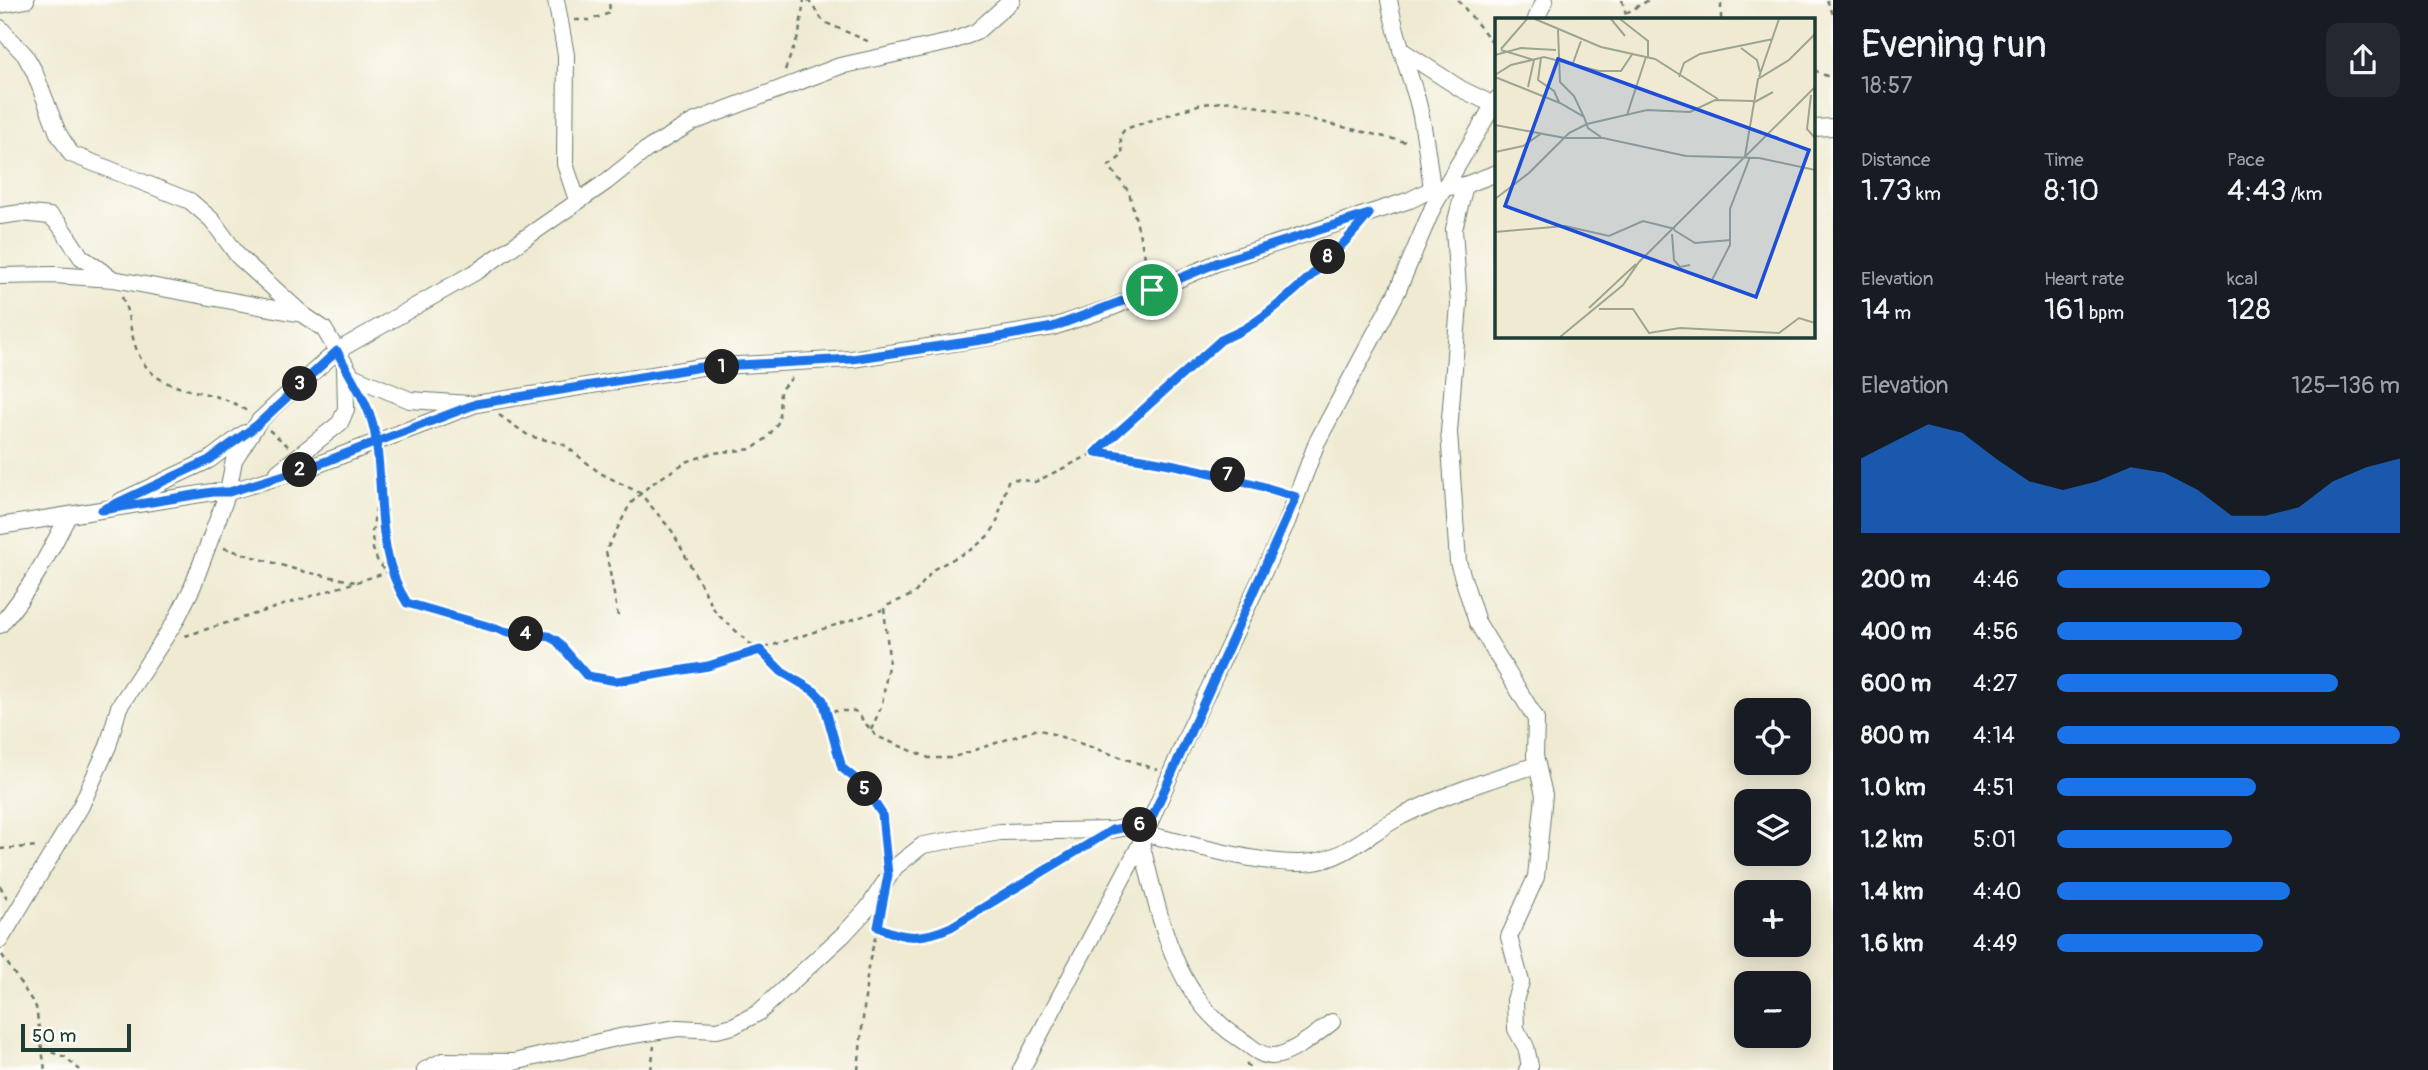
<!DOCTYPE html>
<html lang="en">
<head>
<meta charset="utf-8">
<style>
	:root { --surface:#171b24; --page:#242831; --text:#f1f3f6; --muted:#9ea1a6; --accent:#1a73e8 }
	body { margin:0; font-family:Pangolin,sans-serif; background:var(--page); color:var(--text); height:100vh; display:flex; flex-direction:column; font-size:26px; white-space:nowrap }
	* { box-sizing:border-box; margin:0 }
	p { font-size:23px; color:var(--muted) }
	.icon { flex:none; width:38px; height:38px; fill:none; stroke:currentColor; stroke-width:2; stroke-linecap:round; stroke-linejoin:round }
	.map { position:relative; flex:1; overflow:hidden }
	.details { display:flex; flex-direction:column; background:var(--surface); width:595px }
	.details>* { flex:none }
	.buttons { position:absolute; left:1734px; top:698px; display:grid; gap:14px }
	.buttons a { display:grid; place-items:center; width:77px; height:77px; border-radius:14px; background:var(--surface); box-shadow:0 4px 18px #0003; font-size:35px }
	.scale { position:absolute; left:21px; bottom:18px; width:110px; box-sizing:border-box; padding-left:7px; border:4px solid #1f3d34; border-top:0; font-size:19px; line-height:24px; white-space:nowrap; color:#1f3d34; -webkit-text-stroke:5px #fdfcf7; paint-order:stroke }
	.pin { position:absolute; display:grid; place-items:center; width:60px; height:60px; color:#fff; margin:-30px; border:4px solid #fff; border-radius:50%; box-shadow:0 2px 7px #0007 }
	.km { position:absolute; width:35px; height:35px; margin:-18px; border-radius:50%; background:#222; color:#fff; font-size:19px; line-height:35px; text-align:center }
	.round { display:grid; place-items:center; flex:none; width:74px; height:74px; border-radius:14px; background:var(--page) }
	.summary { display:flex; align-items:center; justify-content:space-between; height:119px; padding:0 28px }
	h1 { font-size:38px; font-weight:600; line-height:52px }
	.figures { display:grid; grid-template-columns:repeat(3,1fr); gap:10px; height:119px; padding:7px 28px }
	.figures div { display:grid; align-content:center }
	.figures b { font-size:30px; font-weight:600 }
	.figures small { font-size:19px; font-weight:400 }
	.figures p { font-size:19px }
	.chart { height:196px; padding:14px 28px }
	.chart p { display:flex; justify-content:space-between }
	.chart svg { width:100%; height:126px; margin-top:7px; fill:var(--accent); opacity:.7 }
	ul { padding:0 28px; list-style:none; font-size:23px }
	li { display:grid; grid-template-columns:112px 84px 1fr; align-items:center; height:52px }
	li i { height:18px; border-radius:9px; background:var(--accent) }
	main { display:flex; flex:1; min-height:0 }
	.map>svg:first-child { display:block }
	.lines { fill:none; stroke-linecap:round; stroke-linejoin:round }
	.minor-casing { stroke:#687a6b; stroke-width:18 }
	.path { stroke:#687a6b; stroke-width:2.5; stroke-dasharray:5 5; stroke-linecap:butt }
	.minor { stroke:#fff; stroke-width:16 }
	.route-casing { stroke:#fff; stroke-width:14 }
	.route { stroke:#1a73e8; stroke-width:9 }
	.inset-road { fill:none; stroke:#9ca592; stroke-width:2 }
	.view { fill:#1d4ed8; fill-opacity:0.15; stroke:#1d4ed8; stroke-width:3.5 }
	.inset-edge { fill:none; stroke:#1f3d34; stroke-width:3.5 }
</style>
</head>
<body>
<main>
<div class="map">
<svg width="1833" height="1070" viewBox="0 0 1833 1070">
	<rect width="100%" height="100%" fill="#fdfcf7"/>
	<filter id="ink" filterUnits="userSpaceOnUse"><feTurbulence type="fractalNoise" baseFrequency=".0143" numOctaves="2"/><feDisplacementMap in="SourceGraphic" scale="14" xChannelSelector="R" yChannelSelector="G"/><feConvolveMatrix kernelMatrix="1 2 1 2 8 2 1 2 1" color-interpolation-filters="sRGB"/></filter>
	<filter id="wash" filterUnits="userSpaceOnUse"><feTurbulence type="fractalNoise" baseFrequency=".00686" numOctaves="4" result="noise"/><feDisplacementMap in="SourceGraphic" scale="28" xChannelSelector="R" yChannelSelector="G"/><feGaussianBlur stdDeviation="1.57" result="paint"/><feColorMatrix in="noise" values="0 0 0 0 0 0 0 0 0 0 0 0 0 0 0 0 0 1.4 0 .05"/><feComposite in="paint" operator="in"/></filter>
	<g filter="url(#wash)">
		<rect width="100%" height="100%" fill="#efead1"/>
	</g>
	<g filter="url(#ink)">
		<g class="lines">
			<defs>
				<g id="minor">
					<polyline points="556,0 566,55 565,164 577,200"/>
					<path d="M1389,0C1395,34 1407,66 1417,99C1425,129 1428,159 1432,189"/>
					<polyline points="0,5 26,0"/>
					<polyline points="1536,19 1545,0"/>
					<polyline points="0,28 25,55 34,71 58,133 71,154 190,201 212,220 238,256 302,314"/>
					<polyline points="1401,50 1461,89 1494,105"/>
					<polyline points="1814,128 1833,127"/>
					<polyline points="1465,185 1454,229 1459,304 1449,432 1458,562 1477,622 1536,719 1535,756 1544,795 1536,877 1509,937 1521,982 1515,1000 1516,1029 1526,1047 1530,1066 1527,1070"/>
					<polyline points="0,216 21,213 50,216 59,224 81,257 110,277"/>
					<polyline points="0,276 54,275 113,279 302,314 324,329 352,376 410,400 470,404"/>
					<polyline points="278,472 340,423 346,409 345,366"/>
					<polyline points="121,501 209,460 245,433"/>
					<polyline points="0,526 213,492 228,492 311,467 476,404 701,367 852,359 1053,327 1113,307 1219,262 1410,200 1432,189 1465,185 1497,173"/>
					<path d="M0,625C28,593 49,554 68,516"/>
					<path d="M1145,834C1192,844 1267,868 1313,862C1346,858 1373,830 1402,816C1445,794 1491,779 1537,765"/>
					<path d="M1141,843C1160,915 1172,996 1240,1039C1250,1045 1259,1056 1272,1056C1289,1057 1319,1032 1332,1022"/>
					<polyline points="0,940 81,806 108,746 119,707 175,622 192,588 228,492 234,460 259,421 280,401 337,351 479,270 606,182 646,150 693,122 840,66 950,42 976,32 1012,0"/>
					<polyline points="425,1070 443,1061 514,1062 620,1037 678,1028 717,1030 733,1026 758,1013 844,934 868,908 895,867 923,845 1000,832 1112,830 1150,823"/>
					<polyline points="1021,1070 1141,843 1190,729 1287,522 1317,442 1397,292 1433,207 1497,99"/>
				</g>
			</defs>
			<use href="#minor" class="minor-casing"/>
			<g class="path">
				<polyline points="808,0 824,22 872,43"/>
				<polyline points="1458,0 1497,48"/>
				<polyline points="1622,0 1627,19"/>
				<polyline points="1827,0 1833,14"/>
				<polyline points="1626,13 1649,0"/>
				<polyline points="1721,19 1721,0"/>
				<polyline points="575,20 590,20 610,13 609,0"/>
				<polyline points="785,70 799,34 804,0"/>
				<polyline points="1814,70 1833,79"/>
				<polyline points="1150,277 1129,192 1109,166 1123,155 1120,136 1125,129 1201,104 1234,101 1410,143"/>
				<path d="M122,297C131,316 130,340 141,359C164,399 212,384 248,412"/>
				<polyline points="362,401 373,427"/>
				<polyline points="499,415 529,436 563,444 600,473 640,493 672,531 716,613 782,672 819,695 829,711 855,711 876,736 929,758 951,758 1038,729 1158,770"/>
				<polyline points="269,430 288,446"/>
				<path d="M1096,452C1160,461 1222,472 1284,492"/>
				<polyline points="378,458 380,485 372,532 373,549 378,562 395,581 407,603 508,632 548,636 557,641 587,676 617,681 708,666 882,610"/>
				<polyline points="379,505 396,581"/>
				<polyline points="224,548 301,571 356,582"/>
				<polyline points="618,616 606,551 630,504 650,485 686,462 712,453 752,449 768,437 779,421 780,390 792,378"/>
				<polyline points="185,636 388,572"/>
				<polyline points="829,711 842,767 862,784 882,814 886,856"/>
				<polyline points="871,730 882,705 889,659 884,607 914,594 934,569 974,548 989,535 996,525 1008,481 1015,479 1035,482 1096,452 1141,415 1161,391 1221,340 1244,329 1278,303 1352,235"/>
				<polyline points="0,849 39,846"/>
				<polyline points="0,886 7,898"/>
				<path d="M878,927C906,940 924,939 951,927L1085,846"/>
				<polyline points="2,955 36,1007 45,1070"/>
				<polyline points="42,1049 65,1057 80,1070"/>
				<polyline points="1246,1063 1252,1070"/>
				<polyline points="651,1070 654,1046"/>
				<polyline points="858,1070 868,967 880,918"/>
			</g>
			<use href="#minor" class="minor"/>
		</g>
	</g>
	<g class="lines" filter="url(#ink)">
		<defs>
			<path id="route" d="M1152,290L1053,327L988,339L852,359L701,367L476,404L311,467L229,492H213L102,510L209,460L256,426L337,351C349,376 368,401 374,429C386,486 373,550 407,603L508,632L548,636L557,641L587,676L617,681L708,666L760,650L782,672L814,691L823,700L842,768L862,784L882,814L888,875L878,927C905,940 924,939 951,927L1112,830L1150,822L1296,497C1230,475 1165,461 1096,452L1221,340C1229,336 1238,333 1246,328C1285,304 1340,250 1369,214L1219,262L1152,290"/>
		</defs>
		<use href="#route" class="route-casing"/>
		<use href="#route" class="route"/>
	</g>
	<g transform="translate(1495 18)">
		<rect width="320" height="320" fill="#efead1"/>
		<path class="inset-road" d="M40,1L106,29L160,41L223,81M116,1L130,18M125,1L153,23V39M63,12L65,64L79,78L89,99M246,30L262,42L265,54M6,31L32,1M6,32L39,42L33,69M0,37L26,30L61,32M46,40L43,62L59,73L64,84M78,45L86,23M0,57L16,47L49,39L104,53H126L138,35M0,59L65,85L89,99L93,110L106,119M184,59L189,45L205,36L278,21M264,59L284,1M316,77L312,111L320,120M258,85L278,74M132,97L151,39M0,107L70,120H108L191,138L264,140L320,152M0,134L28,128L47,115M250,138L263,61L294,42L320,16M0,181L34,155L74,115L92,106L152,92L195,94L220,82L258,83M179,212L200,225L236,222M0,214L70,208L114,218L148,203L180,211M177,216L179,242L185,249L195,247M216,264L235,227V191L255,139M94,290L141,246M104,291H138L154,315L185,310L284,315L304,300L320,305M65,319L128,267L144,244L320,69"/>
		<path class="view" d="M63,41L314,132L261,279L10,188Z"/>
		<rect width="320" height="320" class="inset-edge"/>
	</g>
</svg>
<div class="buttons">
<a><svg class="icon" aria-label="locate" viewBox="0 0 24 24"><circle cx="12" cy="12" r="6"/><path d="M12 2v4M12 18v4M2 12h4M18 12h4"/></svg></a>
<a><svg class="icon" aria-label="layers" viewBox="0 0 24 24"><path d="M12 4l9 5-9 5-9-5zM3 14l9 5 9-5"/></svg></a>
<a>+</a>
<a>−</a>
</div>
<div class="scale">50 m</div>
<div class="pin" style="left:1152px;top:290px;background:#1e9e55"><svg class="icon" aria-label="arrive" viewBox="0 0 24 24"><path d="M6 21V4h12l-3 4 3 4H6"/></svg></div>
<b class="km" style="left:722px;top:367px">1</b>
<b class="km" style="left:300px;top:470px">2</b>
<b class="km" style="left:300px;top:384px">3</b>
<b class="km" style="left:526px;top:634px">4</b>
<b class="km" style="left:865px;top:789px">5</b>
<b class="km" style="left:1140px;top:825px">6</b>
<b class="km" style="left:1228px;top:475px">7</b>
<b class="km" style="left:1328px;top:257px">8</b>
</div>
<section class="details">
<div class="summary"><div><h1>Evening run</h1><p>18:57</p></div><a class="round"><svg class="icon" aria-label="share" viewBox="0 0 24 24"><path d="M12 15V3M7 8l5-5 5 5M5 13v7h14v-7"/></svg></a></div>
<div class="figures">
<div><p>Distance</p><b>1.73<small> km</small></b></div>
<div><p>Time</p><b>8:10</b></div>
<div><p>Pace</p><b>4:43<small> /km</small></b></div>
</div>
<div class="figures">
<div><p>Elevation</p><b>14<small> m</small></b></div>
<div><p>Heart rate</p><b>161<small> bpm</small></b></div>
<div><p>kcal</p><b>128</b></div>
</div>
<div class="chart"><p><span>Elevation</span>125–136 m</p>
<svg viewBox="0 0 160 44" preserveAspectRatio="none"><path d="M0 44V18L10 12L20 6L30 9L40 18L50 26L60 29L70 26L80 21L90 23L100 29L110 38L120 38L130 35L140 26L150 21L160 18V44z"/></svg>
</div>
<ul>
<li><b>200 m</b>4:46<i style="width:62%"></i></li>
<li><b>400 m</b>4:56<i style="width:54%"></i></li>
<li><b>600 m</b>4:27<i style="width:82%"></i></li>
<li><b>800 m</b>4:14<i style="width:100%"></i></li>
<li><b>1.0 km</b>4:51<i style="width:58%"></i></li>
<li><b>1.2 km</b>5:01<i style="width:51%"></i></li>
<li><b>1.4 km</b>4:40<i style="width:68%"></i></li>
<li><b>1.6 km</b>4:49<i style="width:60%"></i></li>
</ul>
</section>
</main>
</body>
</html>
